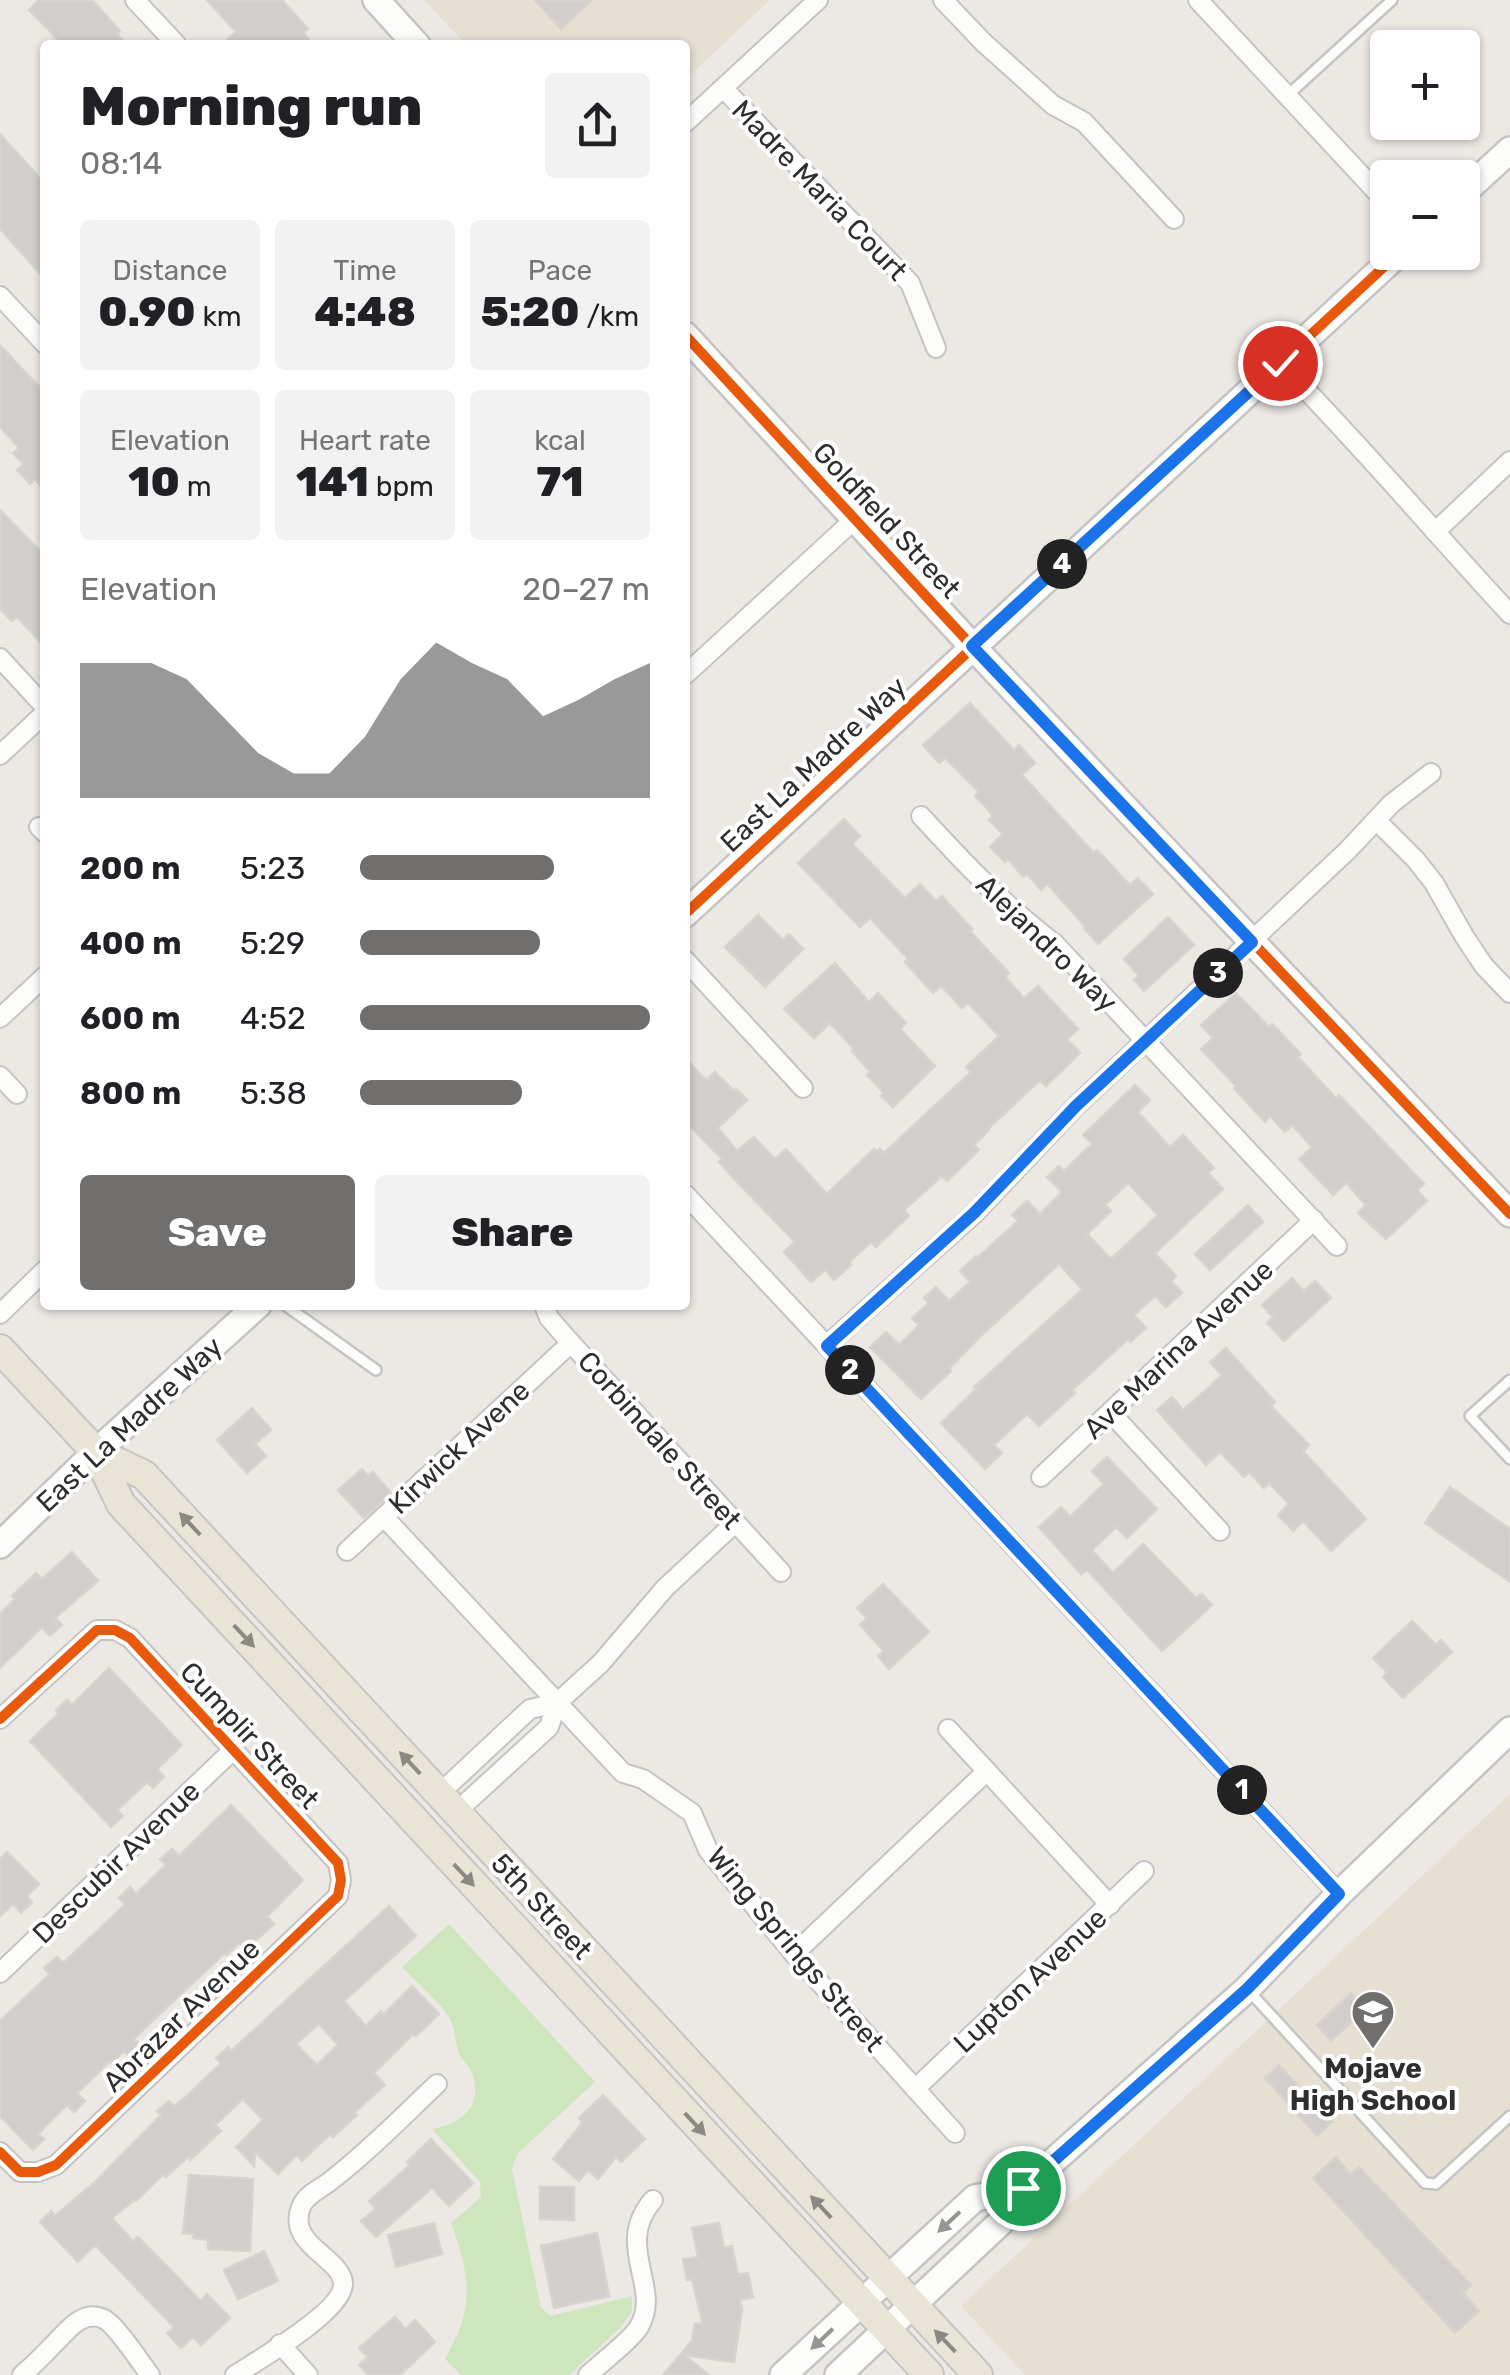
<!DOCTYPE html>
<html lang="en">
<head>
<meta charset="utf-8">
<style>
	:root { --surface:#fff; --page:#f2f2f2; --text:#202124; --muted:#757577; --accent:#706f6e }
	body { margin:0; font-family:Rubik,sans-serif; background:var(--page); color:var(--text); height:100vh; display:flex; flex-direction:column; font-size:38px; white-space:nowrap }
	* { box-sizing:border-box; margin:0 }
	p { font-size:32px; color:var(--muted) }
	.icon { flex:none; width:55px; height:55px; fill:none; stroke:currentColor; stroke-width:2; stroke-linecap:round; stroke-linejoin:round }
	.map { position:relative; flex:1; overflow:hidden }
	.panel { position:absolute; left:40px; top:40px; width:650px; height:1270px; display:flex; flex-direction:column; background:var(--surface); border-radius:10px; box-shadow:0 2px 8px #0004 }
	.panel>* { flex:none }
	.fabs { position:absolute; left:1370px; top:30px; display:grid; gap:20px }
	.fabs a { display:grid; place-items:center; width:110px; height:110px; border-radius:10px; background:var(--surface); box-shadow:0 2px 8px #0004; font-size:50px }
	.pin { position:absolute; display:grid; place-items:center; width:85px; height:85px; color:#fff; margin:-42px; border:5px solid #fff; border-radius:50%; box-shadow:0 2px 10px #0007 }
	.km { position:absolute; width:50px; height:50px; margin:-25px; border-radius:50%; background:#222; color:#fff; font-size:28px; line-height:50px; text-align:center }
	.round { display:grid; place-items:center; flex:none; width:105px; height:105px; border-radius:10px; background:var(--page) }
	.headline { display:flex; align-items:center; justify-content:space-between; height:170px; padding:0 40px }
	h1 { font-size:55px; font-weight:800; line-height:75px }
	.figures { display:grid; grid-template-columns:repeat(3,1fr); gap:15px; height:170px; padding:10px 40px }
	.figures div { display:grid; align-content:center; border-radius:10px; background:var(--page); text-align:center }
	.figures b { font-size:42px; font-weight:800 }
	.figures small { font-size:28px; font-weight:400 }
	.figures p { font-size:28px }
	.chart { height:280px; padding:20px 40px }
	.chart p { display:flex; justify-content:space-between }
	.chart svg { width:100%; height:180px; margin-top:10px; fill:var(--accent); opacity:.7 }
	.primary-button { display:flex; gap:20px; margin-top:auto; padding:20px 40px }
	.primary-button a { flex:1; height:115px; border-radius:10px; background:var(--accent); color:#fff; font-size:40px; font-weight:800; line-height:115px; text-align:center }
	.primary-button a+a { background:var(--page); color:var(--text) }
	ul { padding:0 40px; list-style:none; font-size:32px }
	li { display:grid; grid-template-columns:160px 120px 1fr; align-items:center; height:75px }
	li i { height:25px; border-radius:12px; background:var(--accent) }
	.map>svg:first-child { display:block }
	.education { fill:#e6e0d3 }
	.green { fill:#cee6be }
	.building { fill:#d1cecb; stroke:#d7d4d0; stroke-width:2.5; fill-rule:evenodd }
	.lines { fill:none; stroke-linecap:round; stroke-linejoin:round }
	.lane-casing { stroke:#c5c4c5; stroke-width:14 }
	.street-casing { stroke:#c5c4c5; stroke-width:22 }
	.secondary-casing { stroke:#c5c4c5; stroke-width:30 }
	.primary-casing { stroke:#c6c5c4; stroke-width:32 }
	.lane { stroke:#fcfcfb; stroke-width:9 }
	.street { stroke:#fcfcfb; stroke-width:18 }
	.secondary { stroke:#fcfcfb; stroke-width:25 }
	.primary { stroke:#e8e4d6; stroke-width:28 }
	.cycleway-casing { stroke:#fff; stroke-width:16 }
	.cycleway { stroke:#e8590c; stroke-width:10 }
	.oneway { fill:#8b8982 }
	.oneway2 { fill:#959594 }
	.route-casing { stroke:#fff; stroke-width:20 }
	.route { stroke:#1a73e8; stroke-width:12 }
	.labels { text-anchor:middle; stroke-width:8; stroke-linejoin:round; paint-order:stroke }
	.street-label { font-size:28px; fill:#2e2e2e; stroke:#fff }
	.poi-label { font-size:28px; font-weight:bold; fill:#2e2e2e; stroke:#fff }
</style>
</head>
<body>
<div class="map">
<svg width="1510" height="2375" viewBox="0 0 1510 2375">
	<rect width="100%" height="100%" fill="#ece8e4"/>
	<g class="education">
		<polygon points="424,0 770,0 685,80 685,45 466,45"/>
		<polygon points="1510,1794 1510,2375 1025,2375 961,2306"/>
	</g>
	<path class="green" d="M449,1924L595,2082L518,2153L512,2169L541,2308L551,2316L632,2296V2312L621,2327L569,2375H461L445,2359C475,2305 471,2279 451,2223L481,2197L480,2182L432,2129C463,2124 486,2103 470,2069C468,2064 463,2061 460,2056C455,2045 456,2030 450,2019C442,2004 414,1980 402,1967Z"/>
	<g class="building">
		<polygon points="39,0 92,0 120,31 117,34 127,45 63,45 29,10"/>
		<polygon points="207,0 282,0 308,29 303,33 313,45 221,45 236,32"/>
		<polygon points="535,0 592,0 561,29"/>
		<polygon points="0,134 45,184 45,279 0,229"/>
		<polygon points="0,345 45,393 45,491 35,479 30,484 17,470 24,464 13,453 19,448 0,427"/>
		<polygon points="0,510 45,556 45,647 17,617 12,621 0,609"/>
		<polygon points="970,703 1014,750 1019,745 1035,763 1022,775 1094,853 1097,850 1130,885 1138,878 1153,894 1098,944 1084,928 1085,926 1047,884 1041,890 1027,874 1023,877 1008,859 1005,862 990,847 1003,834 989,820 993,815 975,796 979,792 945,758 939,763 923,745"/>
		<polygon points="844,819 860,836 852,844 905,898 920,884 936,901 942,896 972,929 970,931 1009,973 1005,977 1024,998 1038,986 1078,1029 1067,1039 1080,1053 1046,1086 1040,1080 988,1129 989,1130 974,1145 979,1150 947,1181 942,1176 904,1210 909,1216 876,1247 871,1242 849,1262 851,1265 834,1280 825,1270 811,1282 784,1252 795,1242 736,1181 719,1162 722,1159 685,1121 685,1058 706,1080 715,1072 734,1091 736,1089 747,1100 718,1128 737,1151 754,1137 775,1159 786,1149 827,1194 874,1149 877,1152 880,1149 884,1153 971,1072 966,1067 999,1036 968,1003 962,1008 941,986 933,993 905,962 908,959 870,918 860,927 798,863"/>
		<polygon points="758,915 783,940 789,934 803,949 765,987 725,947"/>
		<polygon points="1168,917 1194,945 1144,991 1134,980 1139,976 1124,959"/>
		<polygon points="835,963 869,1002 878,993 906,1023 900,1029 935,1066 893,1107 881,1096 884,1093 867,1075 870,1072 852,1051 854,1049 830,1023 814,1038 784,1009"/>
		<polygon points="1236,993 1269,1027 1272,1024 1301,1054 1298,1057 1336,1098 1339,1095 1424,1184 1417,1190 1427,1201 1386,1239 1358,1213 1366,1205 1346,1183 1333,1195 1299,1159 1312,1147 1292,1125 1285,1132 1270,1116 1265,1122 1234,1088 1236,1086 1201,1049 1213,1038 1201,1025"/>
		<path d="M1135,1085L1150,1100L1138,1112L1170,1147L1183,1135L1214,1168L1208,1173L1223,1189L1155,1253L1176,1276L1171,1281L1182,1293L1166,1307L1155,1296L1134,1315L1146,1328L1130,1342L1128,1339L1072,1390L1075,1393L1039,1426L1027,1414L994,1445L1002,1453L985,1469L941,1423L976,1389L974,1387L1082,1290L1081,1288L1059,1264L982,1335L949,1369L951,1371L921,1399L870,1347L886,1332L899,1345L919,1325L912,1318L929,1303L924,1298L936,1287L949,1301L970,1282L960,1271L976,1256L977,1258L1018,1221L1012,1215L1027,1201L1040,1214L1062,1192L1047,1177L1059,1166L1064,1171L1092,1144L1083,1135ZM1128,1183L1158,1215L1111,1259L1087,1234L1111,1211L1105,1205Z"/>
		<polygon points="1248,1205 1263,1222 1210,1270 1195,1254"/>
		<polygon points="1292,1278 1304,1291 1315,1281 1331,1298 1284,1341 1267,1323 1273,1317 1262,1305"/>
		<polygon points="1226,1348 1275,1402 1271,1406 1309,1445 1303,1451 1366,1519 1331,1551 1303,1521 1293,1531 1278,1515 1289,1504 1269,1483 1264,1488 1249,1472 1244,1477 1220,1452 1206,1465 1157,1410 1172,1397 1183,1410 1207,1389 1222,1375 1210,1362"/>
		<polygon points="252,1408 271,1430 255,1444 266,1456 247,1473 217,1440"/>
		<polygon points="1107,1457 1157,1509 1127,1538 1116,1527 1092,1550 1113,1573 1143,1544 1196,1598 1202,1594 1212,1605 1162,1651 1087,1570 1081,1574 1039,1527 1061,1507 1070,1517 1104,1484 1092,1471"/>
		<polygon points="362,1469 368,1476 373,1472 391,1493 364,1518 338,1490"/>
		<polygon points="1450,1487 1510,1529 1510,1582 1425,1523"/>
		<polygon points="72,1552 98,1581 55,1618 62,1625 50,1636 42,1627 0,1668 0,1614 15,1599 12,1596 36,1573 42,1579"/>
		<polygon points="883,1584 929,1632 889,1669 878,1656 884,1651 860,1625 867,1618 857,1608"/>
		<polygon points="1412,1621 1436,1645 1441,1640 1452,1652 1403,1698 1383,1677 1387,1673 1373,1658"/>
		<polygon points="109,1668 182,1745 157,1769 164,1777 153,1788 147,1782 130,1798 117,1810 123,1816 111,1827 30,1741 59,1713 56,1710 67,1700 72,1705"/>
		<polygon points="231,1805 303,1880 267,1917 274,1924 246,1950 239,1943 227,1955 225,1953 167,2007 134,2039 142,2047 131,2058 124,2051 112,2063 110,2061 77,2093 85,2101 74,2112 67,2105 38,2134 44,2139 33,2150 0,2116 0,2021 50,1974 44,1968 57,1957 63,1963 125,1905 119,1898 130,1887 136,1894 166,1865 160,1859 172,1849 179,1856"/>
		<polygon points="7,1852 39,1884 27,1896 32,1902 21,1913 13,1904 0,1916 0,1859"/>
		<path d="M389,1906L416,1936L344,2001L366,2026L381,2011L384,2014L412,1986L439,2014L416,2036L413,2034L374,2073L385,2085L355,2112L357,2115L333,2137L330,2134L302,2161L297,2155L278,2174L255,2152L254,2166L236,2147L263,2120L243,2099L215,2125L221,2131L190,2160V2155L166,2177L163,2174L136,2201L134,2200L112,2218L133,2241L138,2237L201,2301L207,2294L230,2318L201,2345L193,2337L181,2348L167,2333L174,2327L95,2245L78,2262L40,2222L51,2211L55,2216L95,2182L161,2115L157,2111L169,2101L174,2106L188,2095L221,2063L216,2058L228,2047L231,2051ZM319,2024L338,2045L317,2065L296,2044Z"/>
		<polygon points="1351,1993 1366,2009 1331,2041 1317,2025"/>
		<polygon points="1279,2065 1332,2122 1317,2136 1265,2078"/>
		<polygon points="603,2095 645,2139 621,2162 616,2157 598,2179 588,2170 579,2181 553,2159 583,2122 579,2118"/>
		<polygon points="431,2139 473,2183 449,2206 432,2188 376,2237 361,2221 376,2209 369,2201 410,2165 407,2162"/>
		<polygon points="1336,2157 1351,2175 1359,2167 1471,2285 1463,2293 1479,2311 1455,2333 1313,2178"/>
		<polygon points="189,2175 253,2179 250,2251 208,2249 208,2240 193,2238 194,2234 183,2233"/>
		<polygon points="540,2187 574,2187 574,2220 540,2219"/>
		<polygon points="434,2223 442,2254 396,2267 388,2235"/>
		<polygon points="719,2223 724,2248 732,2246 738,2275 748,2273 753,2297 740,2300 742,2309 734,2362 684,2355 709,2375 663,2375 692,2341 695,2323 703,2325 692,2279 687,2280 683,2259 698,2257 692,2228"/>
		<polygon points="597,2233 609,2296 554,2308 541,2246"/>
		<polygon points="264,2251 278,2281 238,2299 224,2270"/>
		<polygon points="395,2317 406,2329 415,2320 435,2342 400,2375 368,2375 359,2365 368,2357 359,2348"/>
	</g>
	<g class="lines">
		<defs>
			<g id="lane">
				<polyline points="1287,96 1392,0"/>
				<polyline points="285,1305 376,1370"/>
				<polyline points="1510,1380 1470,1416 1510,1459"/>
				<polyline points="1249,1991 1425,2183 1436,2184 1510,2116"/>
			</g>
			<g id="street">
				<polyline points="135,0 177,45"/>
				<polyline points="943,0 983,42 1053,105 1084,122 1174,219"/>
				<polyline points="1198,0 1388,204"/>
				<polyline points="723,88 910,283 936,348"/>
				<polyline points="685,123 818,0"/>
				<polyline points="0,296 45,344"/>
				<path d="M1280,363C1360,444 1433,531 1510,614"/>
				<polyline points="1435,532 1510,461"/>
				<polyline points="0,658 45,707"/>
				<polyline points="685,675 855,519"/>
				<polyline points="0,755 45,713"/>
				<path d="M921,816C963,862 1005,906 1055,944L1337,1246"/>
				<polyline points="1376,820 1416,860 1434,883 1464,936 1484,966 1510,993"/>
				<polyline points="39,827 45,833"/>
				<polyline points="685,960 803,1088"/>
				<polyline points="0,1018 45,976"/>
				<polyline points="0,1076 17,1094"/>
				<polyline points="685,1194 1339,1894"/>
				<polyline points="544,1305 549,1318 571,1343 781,1572"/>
				<polyline points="0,1314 45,1270"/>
				<polyline points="827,1345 975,1213 1076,1106 1348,850 1391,804 1431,773"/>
				<polyline points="1110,1412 1220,1531"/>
				<polyline points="1041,1477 1314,1220"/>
				<polyline points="384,1517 623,1773 643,1779 692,1813 708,1850 794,1954 955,2133"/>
				<polyline points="347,1551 571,1343"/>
				<polyline points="0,1719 97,1630 115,1630 130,1638 338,1863 341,1880 338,1896 56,2165 38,2172 20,2172 0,2152"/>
				<polyline points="948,1729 1110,1905"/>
				<polyline points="439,1794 530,1709 557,1703"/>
				<polyline points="456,1812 549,1727 557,1703 601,1663 665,1588 735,1523"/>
				<polyline points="794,1954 987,1771"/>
				<polyline points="0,1973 233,1750"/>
				<polyline points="915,2089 1144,1871"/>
				<polyline points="280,2344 308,2375"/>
				<path d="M22,2375C32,2366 42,2357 51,2347C65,2334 81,2308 104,2319C116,2325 141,2363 150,2375"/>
				<path d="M235,2375C257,2361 345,2310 343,2283C341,2257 286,2245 301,2207C305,2195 320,2189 329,2182C367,2153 402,2117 437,2084"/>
				<path d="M588,2375C600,2364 633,2338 639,2327C663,2287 613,2246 653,2200"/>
			</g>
			<g id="secondary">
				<polyline points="376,0 417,45"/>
				<polyline points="1462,194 1510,150"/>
				<polyline points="685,335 972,646 1510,1214"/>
				<polyline points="685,914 1400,252"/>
				<polyline points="0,1545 96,1452 258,1305"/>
				<polyline points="783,2375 975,2198 1023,2188"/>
				<polyline points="838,2375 1001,2222 1023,2188 1247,1989 1339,1894 1510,1730"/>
			</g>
			<g id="primary">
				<polyline points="0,1349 96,1452 121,1504 929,2375"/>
				<polyline points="96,1452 144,1475 978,2375"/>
			</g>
		</defs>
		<use href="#lane" class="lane-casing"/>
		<use href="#street" class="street-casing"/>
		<use href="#secondary" class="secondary-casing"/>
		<use href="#primary" class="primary-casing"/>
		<use href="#lane" class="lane"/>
		<use href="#street" class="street"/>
		<use href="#secondary" class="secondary"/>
		<use href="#primary" class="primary"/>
		<defs>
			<g id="cycleway">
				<polyline points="685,335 972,646 1510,1214"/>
				<polyline points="685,914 1400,252"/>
				<polyline points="0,1719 97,1630 115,1630 130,1638 338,1863 341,1880 338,1896 56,2165 38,2172 20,2172 0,2152"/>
			</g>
		</defs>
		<use href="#cycleway" class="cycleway-casing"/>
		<use href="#cycleway" class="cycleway"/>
	</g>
	<defs><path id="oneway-solid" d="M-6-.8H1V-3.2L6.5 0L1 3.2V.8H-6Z" transform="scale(2.5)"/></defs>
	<g class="oneway">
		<use href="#oneway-solid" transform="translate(190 1524) rotate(-133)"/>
		<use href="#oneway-solid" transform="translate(244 1636) rotate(47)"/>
		<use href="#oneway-solid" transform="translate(410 1763) rotate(-133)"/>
		<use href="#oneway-solid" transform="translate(464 1875) rotate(47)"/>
		<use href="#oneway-solid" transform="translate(695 2124) rotate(47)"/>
		<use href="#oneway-solid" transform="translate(821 2207) rotate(-133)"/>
		<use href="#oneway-solid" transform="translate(945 2341) rotate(-134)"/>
	</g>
	<g class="oneway2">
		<use href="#oneway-solid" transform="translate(949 2222) rotate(137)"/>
		<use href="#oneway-solid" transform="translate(822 2339) rotate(137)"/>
	</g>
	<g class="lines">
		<defs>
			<polyline id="route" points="1023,2188 1247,1989 1339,1894 827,1346 974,1213 1076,1106 1252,942 972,646 1280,363"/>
		</defs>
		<use href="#route" class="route-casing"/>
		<use href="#route" class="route"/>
	</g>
	<defs>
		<symbol id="school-pin" viewBox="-11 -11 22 30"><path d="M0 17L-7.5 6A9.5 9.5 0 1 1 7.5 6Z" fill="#706f6e" stroke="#fff"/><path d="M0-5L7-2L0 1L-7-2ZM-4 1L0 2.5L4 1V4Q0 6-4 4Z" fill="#fff"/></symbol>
	</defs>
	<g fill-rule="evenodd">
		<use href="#school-pin" x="1348" y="1987" width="50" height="68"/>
	</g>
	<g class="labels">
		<g class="street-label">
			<text transform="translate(820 190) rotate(46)" y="10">Madre Maria Court</text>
			<text transform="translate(887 520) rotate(47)" y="10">Goldfield Street</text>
			<text transform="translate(813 764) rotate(-43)" y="10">East La Madre Way</text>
			<text transform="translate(1047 943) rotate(44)" y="10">Alejandro Way</text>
			<text transform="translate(1178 1349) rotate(-43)" y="10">Ave Marina Avenue</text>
			<text transform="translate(129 1424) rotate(-43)" y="10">East La Madre Way</text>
			<text transform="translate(660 1440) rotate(48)" y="10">Corbindale Street</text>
			<text transform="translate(459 1447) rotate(-43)" y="10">Kirwick Avene</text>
			<text transform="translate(250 1735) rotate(47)" y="10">Cumplir Street</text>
			<text transform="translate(116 1862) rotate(-44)" y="10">Descubir Avenue</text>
			<text transform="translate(542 1906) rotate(47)" y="10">5th Street</text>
			<text transform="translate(796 1949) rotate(50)" y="10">Wing Springs Street</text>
			<text transform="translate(1030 1980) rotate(-43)" y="10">Lupton Avenue</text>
			<text transform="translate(181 2015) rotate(-44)" y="10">Abrazar Avenue</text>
		</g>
		<g class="poi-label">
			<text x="1373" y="2078">Mojave<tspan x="1373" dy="32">High School</tspan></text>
		</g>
	</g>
</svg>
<div class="fabs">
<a>+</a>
<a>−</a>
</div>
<div class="pin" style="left:1023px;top:2188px;background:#1e9e55"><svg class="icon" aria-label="arrive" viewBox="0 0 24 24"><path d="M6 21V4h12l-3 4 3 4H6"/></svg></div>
<div class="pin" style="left:1280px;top:363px;background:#d93025"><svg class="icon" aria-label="check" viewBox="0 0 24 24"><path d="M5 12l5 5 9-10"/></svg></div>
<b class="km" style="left:1242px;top:1790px">1</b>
<b class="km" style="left:850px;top:1370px">2</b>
<b class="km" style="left:1218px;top:973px">3</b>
<b class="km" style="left:1062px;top:564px">4</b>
<section class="panel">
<div class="headline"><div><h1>Morning run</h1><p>08:14</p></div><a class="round"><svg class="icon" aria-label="share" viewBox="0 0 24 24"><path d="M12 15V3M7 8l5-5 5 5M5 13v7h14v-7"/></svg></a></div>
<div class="figures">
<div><p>Distance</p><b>0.90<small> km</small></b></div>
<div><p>Time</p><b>4:48</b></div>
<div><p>Pace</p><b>5:20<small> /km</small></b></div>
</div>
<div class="figures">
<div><p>Elevation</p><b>10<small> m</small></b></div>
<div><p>Heart rate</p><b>141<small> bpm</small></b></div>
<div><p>kcal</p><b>71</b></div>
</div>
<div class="chart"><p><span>Elevation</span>20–27 m</p>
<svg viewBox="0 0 160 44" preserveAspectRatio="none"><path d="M0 44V11L10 11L20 11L30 15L40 24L50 33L60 38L70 38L80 29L90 15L100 6L110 11L120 15L130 24L140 20L150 15L160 11V44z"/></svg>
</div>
<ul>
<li><b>200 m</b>5:23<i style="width:67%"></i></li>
<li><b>400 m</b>5:29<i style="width:62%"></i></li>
<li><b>600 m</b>4:52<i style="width:100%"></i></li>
<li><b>800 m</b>5:38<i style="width:56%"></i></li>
</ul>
<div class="primary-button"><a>Save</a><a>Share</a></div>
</section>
</div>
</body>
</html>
